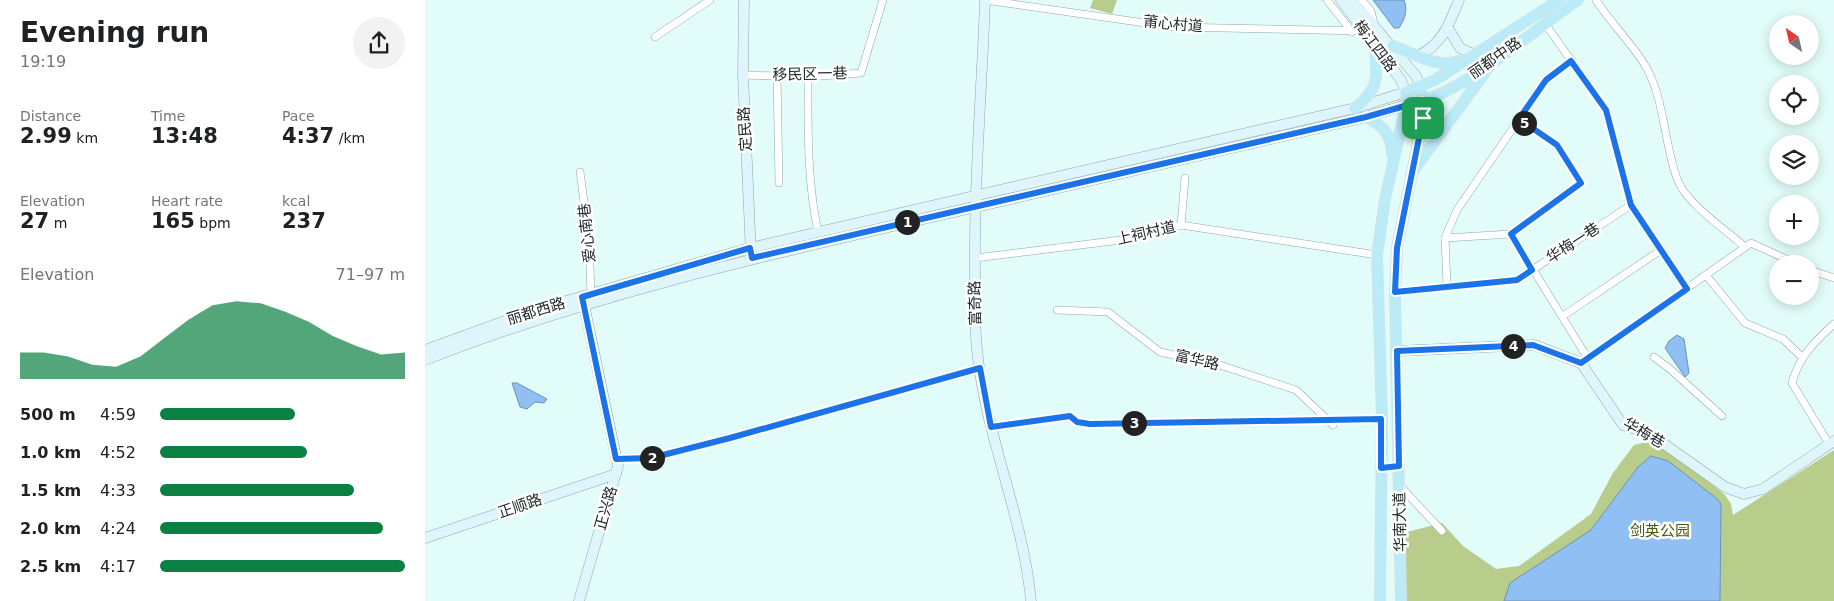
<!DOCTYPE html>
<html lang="en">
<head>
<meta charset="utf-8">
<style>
	:root { --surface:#fff; --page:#f2f2f2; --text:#202124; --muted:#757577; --accent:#0b8043 }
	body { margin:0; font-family:"DejaVu Sans","Noto Sans SC",sans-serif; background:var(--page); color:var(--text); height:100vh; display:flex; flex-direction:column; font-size:19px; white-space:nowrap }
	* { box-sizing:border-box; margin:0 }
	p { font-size:16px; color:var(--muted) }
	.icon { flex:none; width:28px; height:28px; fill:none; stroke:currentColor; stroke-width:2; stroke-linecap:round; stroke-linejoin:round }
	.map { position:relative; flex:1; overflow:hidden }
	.sheet { display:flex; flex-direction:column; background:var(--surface); width:425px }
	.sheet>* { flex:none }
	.needle { width:32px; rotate:326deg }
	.controls { position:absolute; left:1344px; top:15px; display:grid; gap:10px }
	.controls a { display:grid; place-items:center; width:50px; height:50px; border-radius:50%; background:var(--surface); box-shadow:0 2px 12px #0003; font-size:25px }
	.pin { position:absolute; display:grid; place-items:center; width:42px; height:42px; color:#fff; margin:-21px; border-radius:10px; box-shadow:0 2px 8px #0006 }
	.km { position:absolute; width:25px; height:25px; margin:-12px; border-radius:50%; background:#222; color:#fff; font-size:14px; line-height:25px; text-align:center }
	.round { display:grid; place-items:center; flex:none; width:52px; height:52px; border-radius:26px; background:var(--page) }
	.summary { display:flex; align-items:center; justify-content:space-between; height:85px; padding:0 20px }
	h1 { font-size:28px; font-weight:700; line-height:38px }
	.metrics { display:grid; grid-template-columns:repeat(3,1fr); gap:8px; height:85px; padding:5px 20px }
	.metrics div { display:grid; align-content:center }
	.metrics b { font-size:21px; font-weight:700 }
	.metrics small { font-size:14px; font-weight:400 }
	.metrics p { font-size:14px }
	.chart { height:140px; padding:10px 20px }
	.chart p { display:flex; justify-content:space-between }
	.chart svg { width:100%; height:90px; margin-top:5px; fill:var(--accent); opacity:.7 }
	ul { padding:0 20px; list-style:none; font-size:16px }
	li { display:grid; grid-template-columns:80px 60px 1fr; align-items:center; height:38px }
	li i { height:12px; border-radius:6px; background:var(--accent) }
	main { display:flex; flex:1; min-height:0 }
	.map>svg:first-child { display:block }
	.green { fill:#b8cc8c }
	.water { fill:#8fbff3; stroke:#6e92b6 }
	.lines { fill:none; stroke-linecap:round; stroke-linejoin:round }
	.street-casing { stroke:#8ea7a4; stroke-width:8 }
	.secondary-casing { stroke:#8ea7a4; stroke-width:11 }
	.primary-casing { stroke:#e0e1e1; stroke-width:12 }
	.street { stroke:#fff; stroke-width:7 }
	.secondary { stroke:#def5fc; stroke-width:10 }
	.primary { stroke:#bcebf8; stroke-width:11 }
	.route-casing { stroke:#fff; stroke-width:10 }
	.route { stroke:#1a73e8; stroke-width:6 }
	.labels { text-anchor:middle; stroke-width:5; stroke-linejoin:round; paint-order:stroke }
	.street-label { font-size:15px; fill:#202a29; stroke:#fff }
	.park-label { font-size:15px; fill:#485a13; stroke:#fff }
</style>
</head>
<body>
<main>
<section class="sheet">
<div class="summary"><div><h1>Evening run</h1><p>19:19</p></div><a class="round"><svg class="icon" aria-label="share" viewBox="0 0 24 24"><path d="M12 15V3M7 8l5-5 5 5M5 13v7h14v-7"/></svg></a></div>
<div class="metrics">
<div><p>Distance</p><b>2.99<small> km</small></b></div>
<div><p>Time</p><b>13:48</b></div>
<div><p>Pace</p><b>4:37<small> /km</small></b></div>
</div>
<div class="metrics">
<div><p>Elevation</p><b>27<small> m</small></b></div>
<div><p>Heart rate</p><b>165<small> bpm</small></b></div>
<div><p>kcal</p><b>237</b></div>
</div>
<div class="chart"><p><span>Elevation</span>71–97 m</p>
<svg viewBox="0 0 160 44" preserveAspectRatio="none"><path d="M0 44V31L10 31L20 33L30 37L40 38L50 33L60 24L70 15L80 8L90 6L100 7L110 11L120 16L130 23L140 28L150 32L160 31V44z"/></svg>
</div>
<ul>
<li><b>500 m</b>4:59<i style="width:55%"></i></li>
<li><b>1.0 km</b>4:52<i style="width:60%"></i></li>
<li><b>1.5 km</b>4:33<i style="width:79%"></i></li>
<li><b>2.0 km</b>4:24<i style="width:91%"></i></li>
<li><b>2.5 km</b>4:17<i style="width:100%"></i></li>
</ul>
</section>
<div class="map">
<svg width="1409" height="601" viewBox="0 0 1409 601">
	<rect width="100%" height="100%" fill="#e2fdf9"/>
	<g class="green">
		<polygon points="668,0 692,0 687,14 665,8"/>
		<polygon points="1222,442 1245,451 1300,495 1306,504 1308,515 1409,450 1409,601 981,601 978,533 1017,523 1038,546 1071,569 1094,566 1166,514 1188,473 1209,445"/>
	</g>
	<g class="water">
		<path d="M948,0H979C983,10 980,19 974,28H969Z"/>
		<polygon points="1252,335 1259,339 1264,373 1260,377 1240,348 1244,341"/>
		<polygon points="87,383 92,383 122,399 119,403 110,402 102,409 95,407"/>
		<polygon points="1226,456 1243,461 1291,498 1296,504 1295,601 1079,601 1085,583 1166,530 1213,467"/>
	</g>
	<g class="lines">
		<defs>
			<g id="street">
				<polyline points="560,0 748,27 938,31"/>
				<polyline points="902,0 927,32"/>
				<polyline points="937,0 946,11 949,24"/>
				<path d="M1171,0C1185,22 1209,46 1221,67C1240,100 1239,146 1253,181C1262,204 1301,230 1320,247"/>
				<polyline points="1119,22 1181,110 1206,205 1262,289"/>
				<polyline points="230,37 285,0"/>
				<polyline points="318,75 383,77 436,73 458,0"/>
				<polyline points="352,76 354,183"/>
				<path d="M383,77C383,129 382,180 393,232"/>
				<polyline points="155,172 164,239 166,294"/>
				<polyline points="756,225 760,178"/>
				<polyline points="1086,234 1162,357"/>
				<polyline points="1020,238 1086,234 1156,183 1133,145 1093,119"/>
				<polyline points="550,258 704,239 756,225 952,255"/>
				<polyline points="1385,270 1409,278"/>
				<polyline points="1281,275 1320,323 1358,339 1377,357"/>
				<polyline points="1022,285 1020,238 1032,210 1121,80 1147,60"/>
				<polyline points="970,292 1092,280 1206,205"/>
				<polyline points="632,310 683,312 735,352 798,366 871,390 908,425"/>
				<polyline points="1138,316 1236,250"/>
				<polyline points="1229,357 1245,369 1297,416"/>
				<polyline points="1156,363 1326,243 1372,264"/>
				<polyline points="566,427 645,416 652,422 665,424 957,419"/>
				<path d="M1404,444L1367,383C1374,357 1389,342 1409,324"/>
				<polyline points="191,459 226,458 305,438 555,368"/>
				<polyline points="975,486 1017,531"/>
			</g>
			<g id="secondary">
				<polyline points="319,0 318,75 326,254"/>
				<path d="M560,0C557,89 549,177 550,265C550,293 549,322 552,349C560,435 598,515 606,601"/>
				<polyline points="927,0 991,76 996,87"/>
				<polyline points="1023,28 1035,48 1050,55"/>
				<path d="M993,56C1018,44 1024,24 1034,0"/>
				<polyline points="0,350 110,310 325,248 930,108 981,92 976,80 916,0"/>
				<polyline points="972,351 1109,345 1156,363 1198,425 1225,434 1300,487 1319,494 1338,489 1409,441"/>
				<path d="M0,360C163,296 333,257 503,218C649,184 795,151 941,117L981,105"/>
				<polyline points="0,538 191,474"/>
				<polyline points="154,601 193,466 158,300"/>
			</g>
			<g id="primary">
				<path d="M968,46C989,53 1011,69 1034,61"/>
				<path d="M990,103C1050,86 1102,34 1153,0"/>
				<path d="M930,108C955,88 952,78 950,48"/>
				<path d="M941,117C957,125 966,134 967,153"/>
				<polyline points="988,171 1064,67"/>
				<polyline points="955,601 957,419 952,255 960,199 981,105 981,92 1010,80 1134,0"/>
				<polyline points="976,601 970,292 972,248 998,118 996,87"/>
			</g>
		</defs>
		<use href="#street" class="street-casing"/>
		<use href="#secondary" class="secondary-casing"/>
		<use href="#primary" class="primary-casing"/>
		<use href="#street" class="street"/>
		<use href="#secondary" class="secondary"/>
		<use href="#primary" class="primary"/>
	</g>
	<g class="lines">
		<defs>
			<polygon id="route" points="1146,61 1181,110 1206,205 1262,289 1156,363 1108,345 972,351 974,466 956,468 956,419 665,424 652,422 645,416 566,427 555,368 305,438 226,458 191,459 157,297 325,248 327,258 941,117 997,101 998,118 972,248 970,292 1092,280 1107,270 1086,234 1156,183 1132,145 1094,119 1121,80"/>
		</defs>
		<use href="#route" class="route-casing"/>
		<use href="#route" class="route"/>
	</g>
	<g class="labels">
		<g class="street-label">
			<text transform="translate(748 24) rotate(5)" y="5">莆心村道</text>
			<text transform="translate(950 46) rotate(53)" y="5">梅江四路</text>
			<text transform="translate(1070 58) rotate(-35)" y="5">丽都中路</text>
			<text transform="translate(385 74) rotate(-1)" y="5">移民区一巷</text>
			<text transform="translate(320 129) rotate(-93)" y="5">定民路</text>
			<text transform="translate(162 233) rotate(-96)" y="5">爱心南巷</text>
			<text transform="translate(721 233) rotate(-13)" y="5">上祠村道</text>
			<text transform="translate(1148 243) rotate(-33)" y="5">华梅一巷</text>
			<text transform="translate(550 303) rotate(-91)" y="5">富奇路</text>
			<text transform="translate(111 311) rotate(-17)" y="5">丽都西路</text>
			<text transform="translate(772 360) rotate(13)" y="5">富华路</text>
			<text transform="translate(1219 433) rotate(30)" y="5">华梅巷</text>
			<text transform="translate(95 506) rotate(-19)" y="5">正顺路</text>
			<text transform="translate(181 508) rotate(-74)" y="5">正兴路</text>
			<text transform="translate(975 522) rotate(-91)" y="5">华南大道</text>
		</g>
		<g class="park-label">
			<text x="1235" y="536">剑英公园</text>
		</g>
	</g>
</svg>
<div class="controls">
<a><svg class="needle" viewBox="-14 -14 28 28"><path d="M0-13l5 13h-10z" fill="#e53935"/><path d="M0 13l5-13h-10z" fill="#757577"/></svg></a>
<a><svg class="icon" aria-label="locate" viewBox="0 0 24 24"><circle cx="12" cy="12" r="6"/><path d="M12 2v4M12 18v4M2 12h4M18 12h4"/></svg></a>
<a><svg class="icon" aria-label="layers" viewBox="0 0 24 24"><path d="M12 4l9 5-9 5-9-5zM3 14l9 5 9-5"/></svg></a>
<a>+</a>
<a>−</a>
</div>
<div class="pin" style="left:998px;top:118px;background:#1e9e55"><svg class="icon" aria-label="arrive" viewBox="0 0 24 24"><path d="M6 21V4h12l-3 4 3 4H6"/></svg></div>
<b class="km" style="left:482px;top:222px">1</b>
<b class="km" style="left:227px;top:458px">2</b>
<b class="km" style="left:709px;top:423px">3</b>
<b class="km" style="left:1088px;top:346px">4</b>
<b class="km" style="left:1099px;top:123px">5</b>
</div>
</main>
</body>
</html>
